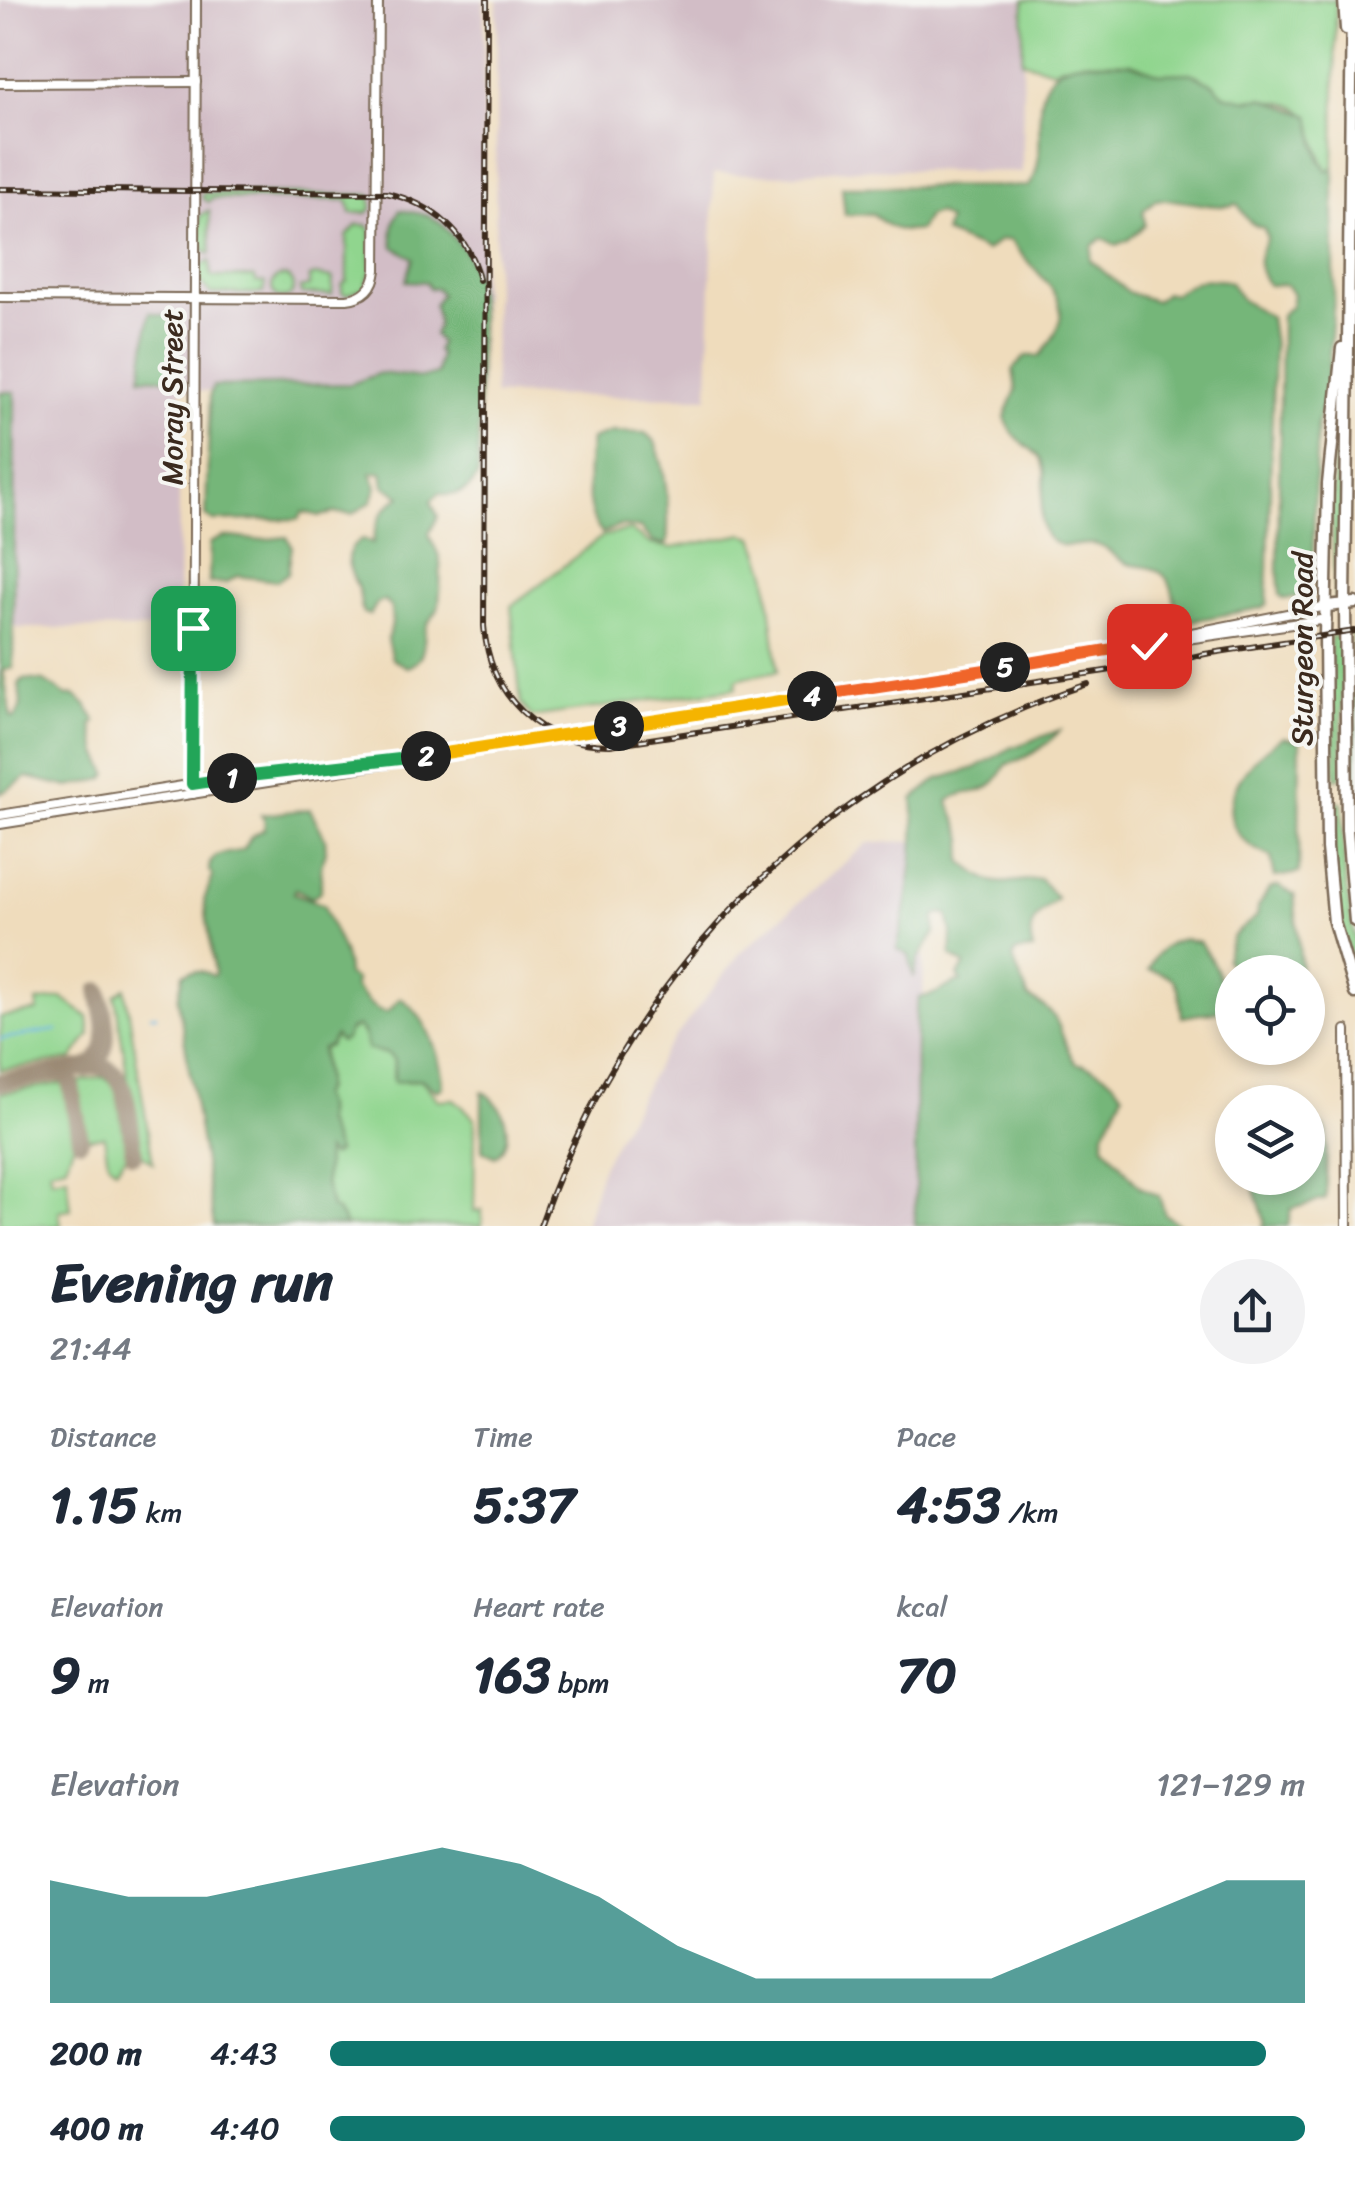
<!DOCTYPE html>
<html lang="en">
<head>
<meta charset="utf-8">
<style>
	:root { --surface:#fff; --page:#f2f2f3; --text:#1f2937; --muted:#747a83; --accent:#0f766e }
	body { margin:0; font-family:Sriracha,sans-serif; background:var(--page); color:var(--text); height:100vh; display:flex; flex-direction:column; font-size:38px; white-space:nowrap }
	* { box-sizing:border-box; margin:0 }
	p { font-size:32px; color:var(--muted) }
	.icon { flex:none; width:55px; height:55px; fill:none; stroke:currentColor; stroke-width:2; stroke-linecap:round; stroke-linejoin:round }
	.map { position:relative; height:1226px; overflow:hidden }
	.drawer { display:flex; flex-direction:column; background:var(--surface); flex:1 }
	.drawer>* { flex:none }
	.tools { position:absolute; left:1215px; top:955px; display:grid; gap:20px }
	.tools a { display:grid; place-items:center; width:110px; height:110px; border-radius:50%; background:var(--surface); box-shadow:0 5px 15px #0003; font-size:50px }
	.pin { position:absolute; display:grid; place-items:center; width:85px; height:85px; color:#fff; margin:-42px; border-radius:20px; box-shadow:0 5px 15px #0006 }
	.km { position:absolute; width:50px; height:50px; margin:-25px; border-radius:50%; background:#222; color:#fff; font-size:28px; line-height:50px; text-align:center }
	.round { display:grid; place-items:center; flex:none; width:105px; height:105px; border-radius:52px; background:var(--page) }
	.headline { display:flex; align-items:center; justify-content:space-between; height:170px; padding:0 50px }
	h1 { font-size:55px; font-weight:700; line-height:75px }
	.figures { display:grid; grid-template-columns:repeat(3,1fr); gap:15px; height:170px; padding:10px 50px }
	.figures div { display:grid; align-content:center }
	.figures b { font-size:50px; font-weight:700 }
	.figures small { font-size:28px; font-weight:400 }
	.figures p { font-size:28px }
	.chart { height:280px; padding:20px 50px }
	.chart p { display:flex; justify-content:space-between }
	.chart svg { width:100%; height:180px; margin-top:10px; fill:var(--accent); opacity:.7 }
	ul { padding:0 50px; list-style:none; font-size:32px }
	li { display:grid; grid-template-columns:160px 120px 1fr; align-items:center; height:75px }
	li i { height:25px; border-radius:12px; background:var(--accent) }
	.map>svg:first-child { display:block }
	.industrial { fill:#d2bdc6 }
	.green { fill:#90d58e; stroke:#668056; stroke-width:2.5 }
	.forest { fill:#74b679; stroke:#58704c; stroke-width:2.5 }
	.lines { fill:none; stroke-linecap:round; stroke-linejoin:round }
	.stream { stroke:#63b4de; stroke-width:2.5 }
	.taxiway { stroke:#95836d; stroke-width:18 }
	.street-casing { stroke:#7a6855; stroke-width:12 }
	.secondary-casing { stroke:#7a6855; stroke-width:15 }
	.street { stroke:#fff; stroke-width:8 }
	.secondary { stroke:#fff; stroke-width:10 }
	.rail-casing { stroke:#3b2a1e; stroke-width:6 }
	.rail { stroke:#f6f6f2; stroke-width:2.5; stroke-dasharray:8; stroke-linecap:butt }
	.split-1-casing { stroke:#fff; stroke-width:20 }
	.split-2-casing { stroke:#fff; stroke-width:20 }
	.split-3-casing { stroke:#fff; stroke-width:20 }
	.split-4-casing { stroke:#fff; stroke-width:20 }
	.split-5-casing { stroke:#fff; stroke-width:20 }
	.split-6-casing { stroke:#fff; stroke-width:20 }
	.split-1 { stroke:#22a559; stroke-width:12 }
	.split-2 { stroke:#22a559; stroke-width:12 }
	.split-3 { stroke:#f5b400; stroke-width:12 }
	.split-4 { stroke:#f5b400; stroke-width:12 }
	.split-5 { stroke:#f0652b; stroke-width:12 }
	.split-6 { stroke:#f0652b; stroke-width:12 }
	.labels { text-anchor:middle; stroke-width:8; stroke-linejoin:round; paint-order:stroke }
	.street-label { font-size:30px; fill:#3b2a1e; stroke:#f6f6f2 }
</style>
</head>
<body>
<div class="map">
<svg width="1355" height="1226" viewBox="0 0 1355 1226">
	<rect width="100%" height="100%" fill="#f6f6f2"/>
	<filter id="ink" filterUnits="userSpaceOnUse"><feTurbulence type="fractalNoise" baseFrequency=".01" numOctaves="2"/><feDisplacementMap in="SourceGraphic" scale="20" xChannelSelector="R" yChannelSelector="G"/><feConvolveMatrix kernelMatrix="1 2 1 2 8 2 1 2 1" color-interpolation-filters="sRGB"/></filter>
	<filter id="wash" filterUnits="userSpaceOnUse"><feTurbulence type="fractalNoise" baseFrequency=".0048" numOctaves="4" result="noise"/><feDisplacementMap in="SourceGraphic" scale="40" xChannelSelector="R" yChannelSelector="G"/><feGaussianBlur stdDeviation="2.25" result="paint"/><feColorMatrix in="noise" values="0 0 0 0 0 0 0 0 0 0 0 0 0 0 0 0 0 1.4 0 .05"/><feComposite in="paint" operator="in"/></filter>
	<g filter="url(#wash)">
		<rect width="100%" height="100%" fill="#efdcbc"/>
		<g class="industrial">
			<polygon points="0,0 484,0 481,392 180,391 178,629 15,628 15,393 0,392"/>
			<polygon points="497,0 1024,0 1022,172 859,169 785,175 714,173 708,397 494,395"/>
			<polygon points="925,841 921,1226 585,1226 602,1166 664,1052 740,953 868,843"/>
		</g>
		<g class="green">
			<path d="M1024,0H1336L1334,167L1328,171C1315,154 1317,121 1301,110C1278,95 1250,106 1227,96C1216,91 1208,80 1195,75C1183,71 1170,76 1157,74C1124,67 1086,52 1053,70L1022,61Z"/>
			<polygon points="203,193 366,195 371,195 372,208 367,213 351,213 348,200 211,198 209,202 202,198"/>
			<polygon points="209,210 211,253 209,254 199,245 200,216"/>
			<polygon points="357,225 367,225 371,230 371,272 364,288 346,295 342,293 342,285 347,281 347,236"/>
			<polygon points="210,261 211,277 255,277 256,282 265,283 264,293 211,294 199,280 200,266"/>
			<polygon points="315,275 333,278 332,295 301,294 300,288 309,286 309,277"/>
			<circle cx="283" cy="287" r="11"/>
			<polygon points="1339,445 1342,449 1341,593 1340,599 1335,599 1332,516 1335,452"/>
			<polygon points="630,530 651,544 672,548 744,534 754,537 766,570 778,671 740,678 736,681 737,688 532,717 521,704 511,606 603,536"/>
			<rect x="1352" y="633" width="3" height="150"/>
			<polygon points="1342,635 1342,777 1336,779 1330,637"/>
			<polygon points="1332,802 1342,803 1345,880 1355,943 1355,981 1336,900"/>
			<polygon points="125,988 153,1163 139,1153 115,996"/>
			<polygon points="62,998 88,1017 90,1034 72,1059 0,1070 0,1017 38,1011 37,1002"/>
			<polygon points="357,1026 377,1052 388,1054 394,1060 393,1078 409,1082 421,1079 438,1100 454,1099 475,1118 474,1211 482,1210 482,1226 346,1226 337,1211 331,1208 325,1183 326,1151 337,1152 325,1123 325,1107 320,1096 325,1089 322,1049 336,1035 347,1033"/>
			<polygon points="103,1077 116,1086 127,1155 116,1169 108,1162 104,1136 84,1139 76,1086 81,1081"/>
			<polygon points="62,1083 67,1088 75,1140 66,1165 50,1169 52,1179 67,1176 71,1209 59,1211 61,1226 0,1226 0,1093"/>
		</g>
		<g class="forest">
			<path d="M1078,62L1131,63L1160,74L1190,73L1214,84L1224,95L1247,100L1263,98L1310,116L1320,160L1328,171L1334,167V299L1327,387L1317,424L1312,581L1297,597L1284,599L1280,595L1278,573L1281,315L1291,306L1293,294L1286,285H1268C1255,266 1257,257 1267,238L1264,228C1249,225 1245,217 1238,204C1211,211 1183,197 1155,200L1143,211L1145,225L1128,240L1116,245L1102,238L1092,246L1090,260L1129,293L1156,301L1165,293L1174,294C1196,279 1203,276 1230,282L1242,300L1270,317L1274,345L1267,604L1261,608L1180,623C1171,604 1179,582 1156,570C1147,565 1136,567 1126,563C1114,558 1108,546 1093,544C1081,543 1067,549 1055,543C1031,532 1047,490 1044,470C1040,445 1015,449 1005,417L1016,390L1013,369L1026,356H1039C1088,302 1043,285 1010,240H1000L986,251L944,233L948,220L937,213L928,216L919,230C899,234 887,227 873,214L845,215L842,187L1029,186C1056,148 1014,75 1078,62Z"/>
			<path d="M400,210L428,215L442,224L465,251L476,278L480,319L478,475C471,491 457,498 439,493L431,501L438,517L429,533C431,544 439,550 440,562C441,568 440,604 438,609C435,616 427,621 426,628C422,646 427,659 407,667L392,659L387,640L392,624L391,607L384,601L377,603L370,615L363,613C360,605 361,598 358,589C350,568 338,554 363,539L373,543C376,521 380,510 401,496L384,486L382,472L371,473L377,487L371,502L353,514L334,513L320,516L303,512L299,519L213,521L206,516L210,394L213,386L351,384L380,373L422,378L437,374L440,354L437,351L440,342L434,335L438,324L434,305L441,294L437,289L429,288L426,282L406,281L413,258L394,247C391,233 392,221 400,210Z"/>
			<polygon points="150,312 179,319 182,373 174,379 141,377"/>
			<polygon points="0,392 15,392 13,668 3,670 11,717 15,718 21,706 19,684 23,679 44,681 67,696 74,695 86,705 96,722 92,725 98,753 108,774 104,779 69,787 27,777 0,794"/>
			<path d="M612,432L645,433L654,440C667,470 670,511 667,544L654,543L640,528L620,526L602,533C583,515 587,463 591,439Z"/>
			<polygon points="232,537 256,540 287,537 292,546 288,573 277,581 237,576 226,583 209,583 210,543 223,537"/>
			<path d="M1060,730C1044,749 1028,757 1006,765C986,804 972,784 948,801L964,838L962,861C997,892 998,881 1040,879L1057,899C1037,914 1025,924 1033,950L1016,952L1013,958C1017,972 1024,983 1028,997C1034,1001 1044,1005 1049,1011C1062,1022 1062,1046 1076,1063C1095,1067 1113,1077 1123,1094L1104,1132V1145L1140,1187L1159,1196L1165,1214L1181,1226H915L916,1010L919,997C936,997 945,985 962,981L958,976L965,965L951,956L952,934L948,914L941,913L935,917V933L918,960L914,978L909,955L897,949C908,900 918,849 913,799L938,779L975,768L1011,748Z"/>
			<path d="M1283,737L1300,741L1299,873L1275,877L1271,857C1201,828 1233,768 1283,737Z"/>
			<path d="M310,809L325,838L326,852L321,866V891L312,898L296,889L294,893L324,905C330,930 347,948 347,975L355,980L354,986C364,998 373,1011 388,1012L400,998C426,1012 442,1059 443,1087L437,1091L421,1079L394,1082V1060L388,1054L368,1049L364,1034L358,1026L350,1029L345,1040L340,1042L335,1036L329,1046L322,1049C320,1066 331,1080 320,1096L325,1107V1123L337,1152L331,1156L326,1151L325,1183L331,1208L337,1211L346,1226H214L178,999L183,974C194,969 203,970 213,976L215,974L204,900L213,876L209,871C209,849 230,856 244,849L251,837L264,829L265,821L261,815Z"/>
			<polygon points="1278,886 1294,894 1301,966 1298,972 1235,972 1226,959 1233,936 1257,916 1258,907 1269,889"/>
			<path d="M1183,939L1199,942C1215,963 1225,982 1223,1010L1182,1017C1178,988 1181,975 1148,970C1155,953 1164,943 1183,939Z"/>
			<path d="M482,1092C505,1101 517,1141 495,1157L482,1150Z"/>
			<polygon points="1308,1124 1324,1127 1327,1133 1326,1199 1291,1209 1288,1226 1263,1226 1265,1221 1255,1190 1258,1178 1308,1178"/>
		</g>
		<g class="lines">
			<g class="stream">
				<polyline points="151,1015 156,1015"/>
				<polyline points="0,1039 57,1030"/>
			</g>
			<g class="taxiway">
				<path d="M85,1069C117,1054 104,1019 99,991"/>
				<polyline points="0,1082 61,1072"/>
				<path d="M80,1140L70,1079L61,1072C74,1070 89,1065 102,1067C130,1070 130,1132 134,1154"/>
			</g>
		</g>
	</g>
	<g filter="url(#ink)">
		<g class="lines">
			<defs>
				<g id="street">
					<polyline points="0,83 196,82"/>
					<path d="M0,297L347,299C364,297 374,288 376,270L378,0"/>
					<polyline points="1141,643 1327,606"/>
					<polyline points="193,794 196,0"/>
					<polyline points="0,815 289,769 369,763"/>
					<polyline points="0,824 1131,647 1327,619"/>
					<polyline points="1346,1030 1347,1226"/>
				</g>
				<g id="secondary">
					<polyline points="1344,0 1346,29"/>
					<polyline points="1352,0 1345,604 1347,830 1355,921"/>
					<polyline points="1342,348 1328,484 1325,636 1327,848 1334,922 1355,993"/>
					<polyline points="1327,606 1355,603"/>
				</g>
			</defs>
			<use href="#street" class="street-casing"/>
			<use href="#secondary" class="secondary-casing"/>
			<use href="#street" class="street"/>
			<use href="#secondary" class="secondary"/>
			<defs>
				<g id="rail">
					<path d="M487,0L484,626C489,696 539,745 610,745L1132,667"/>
					<path d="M0,189L386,193C431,203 469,233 479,280"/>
					<polyline points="1122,673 1205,654 1355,631"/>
					<path d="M540,1226C632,965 826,772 1088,684"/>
				</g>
			</defs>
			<use href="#rail" class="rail-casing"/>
			<use href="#rail" class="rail"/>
		</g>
	</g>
	<g class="lines" filter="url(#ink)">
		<defs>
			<polyline id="split-1" points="193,628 192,784 232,778"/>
			<polyline id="split-2" points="232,778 426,756"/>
			<polyline id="split-3" points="426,756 619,726"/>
			<polyline id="split-4" points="619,726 812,696"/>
			<polyline id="split-5" points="812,696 1005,667"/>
			<polyline id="split-6" points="1005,667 1131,646 1149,646"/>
		</defs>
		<use href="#split-1" class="split-1-casing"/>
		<use href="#split-2" class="split-2-casing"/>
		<use href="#split-3" class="split-3-casing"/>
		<use href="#split-4" class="split-4-casing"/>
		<use href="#split-5" class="split-5-casing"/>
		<use href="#split-6" class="split-6-casing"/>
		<use href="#split-1" class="split-1"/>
		<use href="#split-2" class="split-2"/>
		<use href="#split-3" class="split-3"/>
		<use href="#split-4" class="split-4"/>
		<use href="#split-5" class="split-5"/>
		<use href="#split-6" class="split-6"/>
	</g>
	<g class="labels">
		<g class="street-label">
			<text transform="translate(172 397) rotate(-90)" y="10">Moray Street</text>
			<text transform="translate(1302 649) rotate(-90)" y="10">Sturgeon Road</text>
		</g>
	</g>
</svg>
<div class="tools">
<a><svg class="icon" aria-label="locate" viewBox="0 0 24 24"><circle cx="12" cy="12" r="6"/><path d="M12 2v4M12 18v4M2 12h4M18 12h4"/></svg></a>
<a><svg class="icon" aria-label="layers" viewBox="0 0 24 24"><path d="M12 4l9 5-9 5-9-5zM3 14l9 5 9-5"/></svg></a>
</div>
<div class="pin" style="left:193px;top:628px;background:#1e9e55"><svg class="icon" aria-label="arrive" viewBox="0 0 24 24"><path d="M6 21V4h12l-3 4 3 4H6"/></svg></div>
<div class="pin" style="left:1149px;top:646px;background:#d93025"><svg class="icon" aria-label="check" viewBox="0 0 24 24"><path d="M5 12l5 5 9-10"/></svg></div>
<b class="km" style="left:232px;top:778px">1</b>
<b class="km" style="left:426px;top:756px">2</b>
<b class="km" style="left:619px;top:726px">3</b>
<b class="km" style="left:812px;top:696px">4</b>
<b class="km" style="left:1005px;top:667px">5</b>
</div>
<section class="drawer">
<div class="headline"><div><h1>Evening run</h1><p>21:44</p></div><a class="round"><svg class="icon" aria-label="share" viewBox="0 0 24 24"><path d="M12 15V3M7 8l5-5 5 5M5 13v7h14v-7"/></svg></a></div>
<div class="figures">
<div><p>Distance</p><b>1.15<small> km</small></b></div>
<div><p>Time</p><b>5:37</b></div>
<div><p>Pace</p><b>4:53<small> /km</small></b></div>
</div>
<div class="figures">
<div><p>Elevation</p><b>9<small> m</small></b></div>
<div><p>Heart rate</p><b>163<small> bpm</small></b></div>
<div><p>kcal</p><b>70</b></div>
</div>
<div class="chart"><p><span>Elevation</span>121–129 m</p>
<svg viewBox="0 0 160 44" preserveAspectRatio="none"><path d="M0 44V14L10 18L20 18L30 14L40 10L50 6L60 10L70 18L80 30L90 38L100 38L110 38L120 38L130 30L140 22L150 14L160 14V44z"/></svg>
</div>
<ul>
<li><b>200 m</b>4:43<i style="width:96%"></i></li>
<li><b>400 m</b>4:40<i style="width:100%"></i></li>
</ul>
</section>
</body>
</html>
